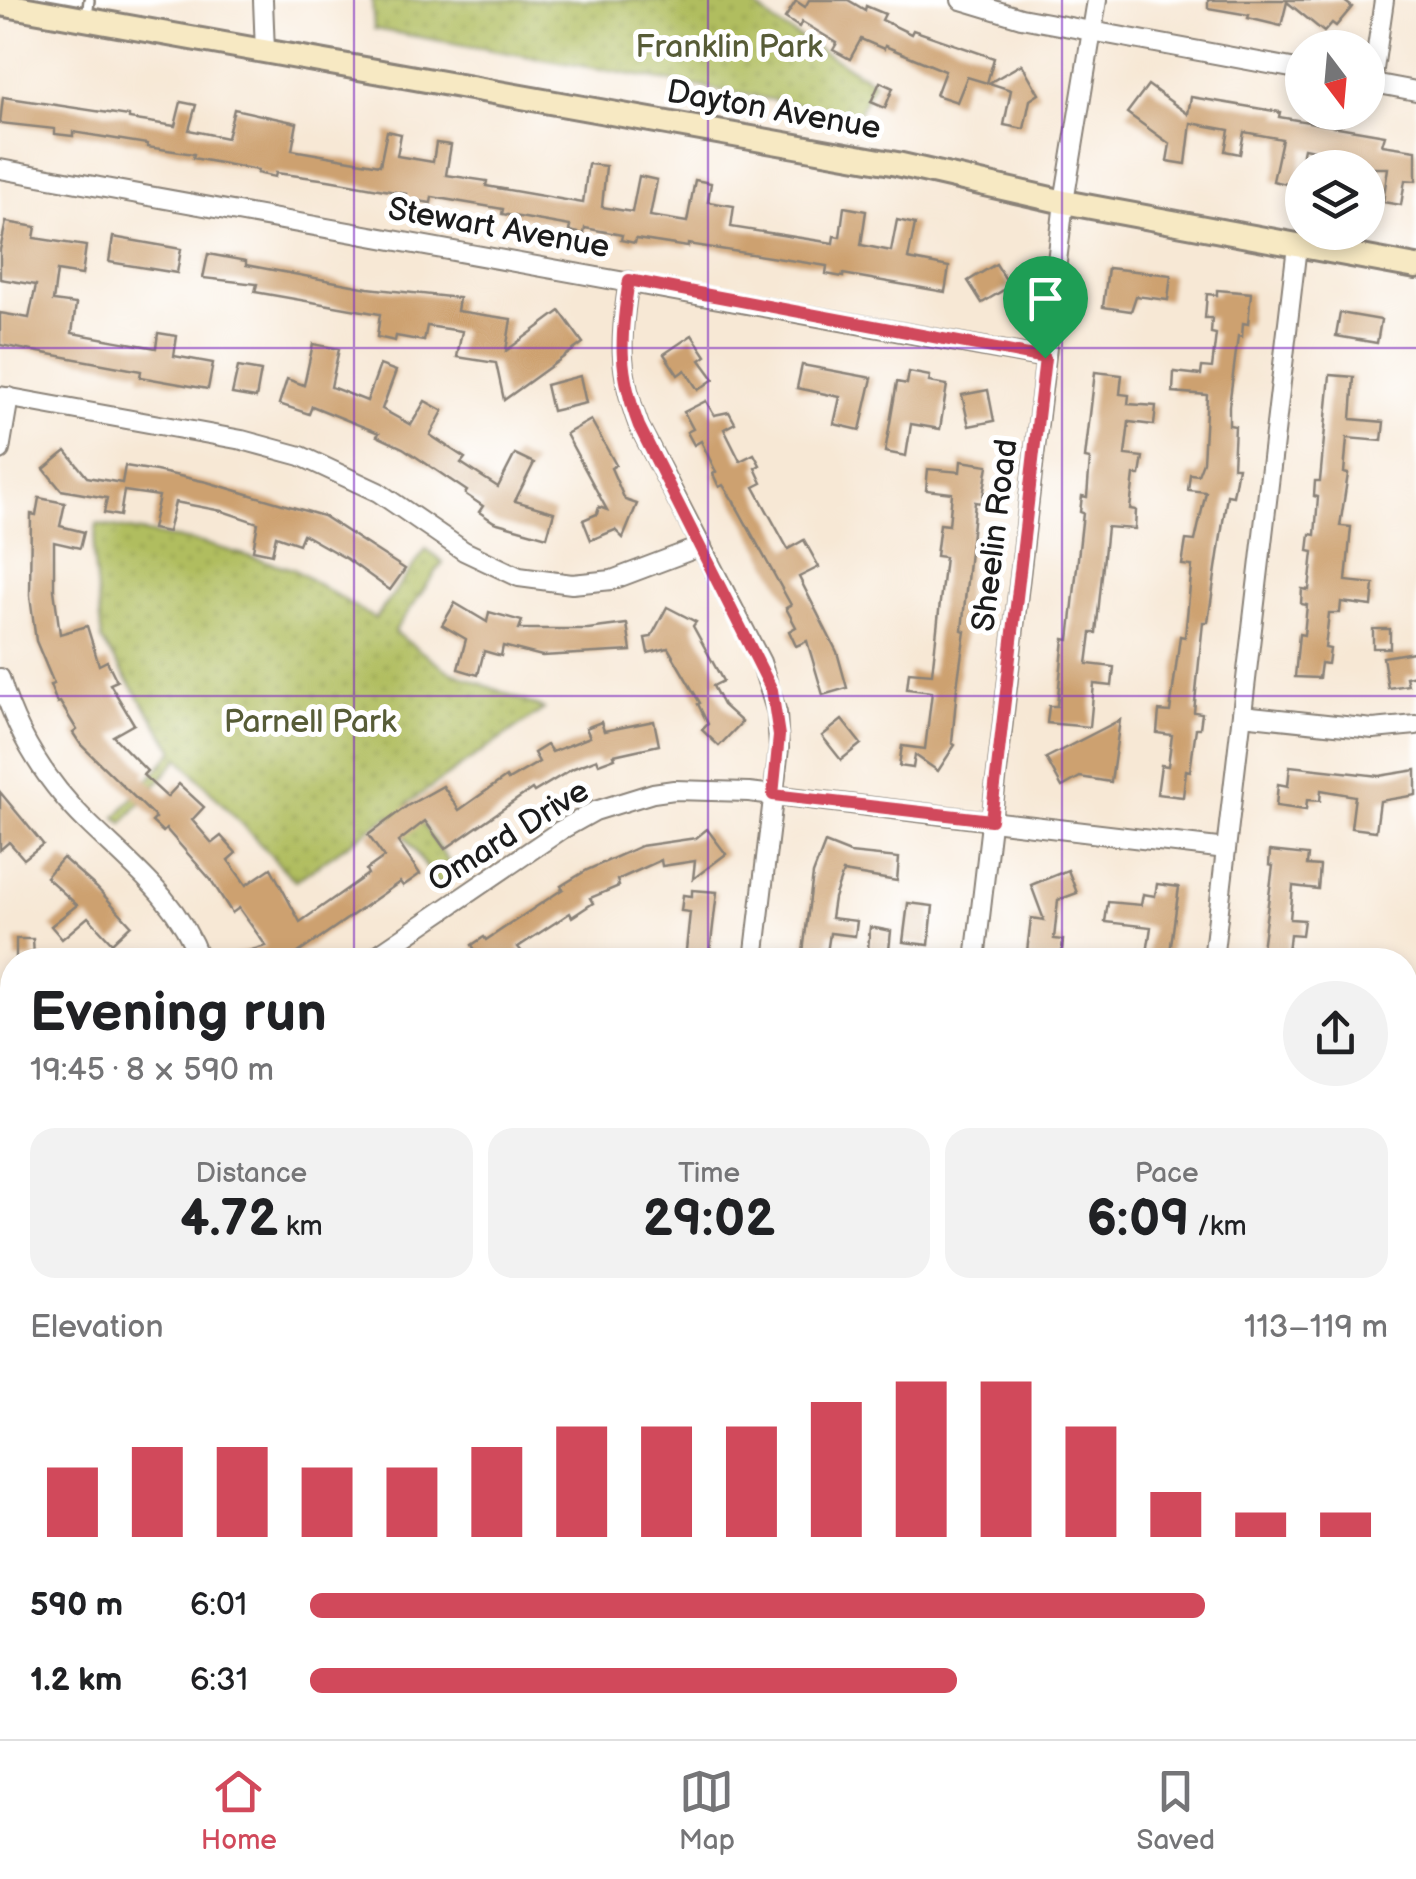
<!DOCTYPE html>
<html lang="en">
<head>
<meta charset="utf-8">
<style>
	:root { --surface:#fff; --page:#f2f2f2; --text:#202124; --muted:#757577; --line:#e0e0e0; --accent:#d1495b }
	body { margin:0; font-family:"Balsamiq Sans",sans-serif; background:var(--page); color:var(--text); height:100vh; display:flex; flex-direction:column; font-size:38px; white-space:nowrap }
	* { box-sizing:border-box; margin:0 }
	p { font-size:32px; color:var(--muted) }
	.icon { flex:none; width:55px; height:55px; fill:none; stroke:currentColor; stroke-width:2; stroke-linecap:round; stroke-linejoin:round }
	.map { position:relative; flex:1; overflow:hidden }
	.side { position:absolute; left:0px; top:948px; width:1418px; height:792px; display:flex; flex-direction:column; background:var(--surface); border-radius:40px 40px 0 0; box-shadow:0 5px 15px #0003 }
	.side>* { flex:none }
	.needle { width:65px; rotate:164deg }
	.fabs { position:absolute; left:1285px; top:30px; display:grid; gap:20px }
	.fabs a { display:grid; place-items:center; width:100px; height:100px; border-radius:50%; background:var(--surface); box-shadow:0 5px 15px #0003; font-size:50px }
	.pin { position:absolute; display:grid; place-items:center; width:85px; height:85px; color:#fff; margin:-102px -42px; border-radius:50% 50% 50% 0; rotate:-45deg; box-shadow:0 0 10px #0007 }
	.pin .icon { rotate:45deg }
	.round { display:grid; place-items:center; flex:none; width:105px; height:105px; border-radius:52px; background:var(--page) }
	.summary { display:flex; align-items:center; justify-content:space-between; height:170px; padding:0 30px }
	h1 { font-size:55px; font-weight:700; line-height:75px }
	.figures { display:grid; grid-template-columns:repeat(3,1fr); gap:15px; height:170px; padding:10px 30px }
	.figures div { display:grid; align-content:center; border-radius:25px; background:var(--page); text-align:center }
	.figures b { font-size:50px; font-weight:700 }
	.figures small { font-size:28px; font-weight:400 }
	.figures p { font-size:28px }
	.chart { height:280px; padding:20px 30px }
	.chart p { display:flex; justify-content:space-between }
	.chart svg { width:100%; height:180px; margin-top:10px; stroke:var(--accent); stroke-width:6 }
	ul { padding:0 30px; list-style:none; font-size:32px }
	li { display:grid; grid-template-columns:160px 120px 1fr; align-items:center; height:75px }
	li i { height:25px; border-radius:12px; background:var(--accent) }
	.menu { display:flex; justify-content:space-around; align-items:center; height:140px; border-top:2px solid var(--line); background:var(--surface); font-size:28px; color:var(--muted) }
	.menu a { display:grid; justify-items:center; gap:5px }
	.menu .active { color:var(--accent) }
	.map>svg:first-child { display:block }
	.park { fill:url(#park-dots); stroke:#666c3e; stroke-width:2.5 }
	.building { fill:#cda170 }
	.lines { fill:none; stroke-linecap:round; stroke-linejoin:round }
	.service-casing { stroke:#8a8278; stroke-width:14 }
	.minor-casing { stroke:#8a8278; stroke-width:22 }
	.secondary-casing { stroke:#8a8278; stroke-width:28 }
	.service { stroke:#fff; stroke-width:9 }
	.minor { stroke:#fff; stroke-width:18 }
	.secondary { stroke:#f7e9c3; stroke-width:22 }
	.route-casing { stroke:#fff; stroke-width:20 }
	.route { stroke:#d1495b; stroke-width:12 }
	.grid { fill:none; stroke:#7b2cbf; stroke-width:2.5; stroke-opacity:0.55 }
	.labels { text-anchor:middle; stroke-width:10; stroke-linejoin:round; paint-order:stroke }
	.park-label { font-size:32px; fill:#575c37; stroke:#fff }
	.street-label { font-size:32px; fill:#1c1c1c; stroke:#fff }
</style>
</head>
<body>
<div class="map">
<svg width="1416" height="1739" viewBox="0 0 1416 1739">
	<defs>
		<pattern id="park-dots" width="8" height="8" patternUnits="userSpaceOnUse" patternTransform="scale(2.5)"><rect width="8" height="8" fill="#b0bd5f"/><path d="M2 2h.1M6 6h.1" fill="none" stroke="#97a252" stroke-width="1.8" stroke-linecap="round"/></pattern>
	</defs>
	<rect width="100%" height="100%" fill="#fff"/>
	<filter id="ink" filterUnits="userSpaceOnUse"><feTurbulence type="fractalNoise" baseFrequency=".01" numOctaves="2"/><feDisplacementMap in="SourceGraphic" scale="20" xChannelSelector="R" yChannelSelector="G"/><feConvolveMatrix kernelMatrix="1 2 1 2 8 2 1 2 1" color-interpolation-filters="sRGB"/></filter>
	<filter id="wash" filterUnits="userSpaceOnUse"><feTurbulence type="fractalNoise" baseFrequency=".0048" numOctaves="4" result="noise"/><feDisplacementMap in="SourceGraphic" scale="40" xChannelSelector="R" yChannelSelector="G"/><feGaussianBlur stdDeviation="2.25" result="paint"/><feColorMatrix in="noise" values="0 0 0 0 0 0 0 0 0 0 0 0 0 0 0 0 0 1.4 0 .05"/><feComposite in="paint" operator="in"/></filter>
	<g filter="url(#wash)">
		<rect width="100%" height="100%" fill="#f7e8d5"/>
		<g class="park">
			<polygon points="372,0 749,0 775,23 874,82 858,115 374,29"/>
			<polygon points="97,524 202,543 293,569 375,619 426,549 443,562 394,632 447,670 544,709 408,803 457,874 439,886 390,815 295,881 179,758 123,823 116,817 174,750 102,641 93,552"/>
			<polygon points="1405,1657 1416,1657 1416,1715 1411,1739 852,1739 860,1728 1405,1728"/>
		</g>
		<g id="blocks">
			<g class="building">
				<polygon points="809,0 848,0 865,10 866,6 885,14 882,20 911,34 913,30 994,58 987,83 967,77 957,102 936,95 945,71 885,46 884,49 861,39 850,59 833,50 837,43 802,22 799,27 785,18 796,1 805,7"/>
				<polygon points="1208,0 1343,0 1352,7 1336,26 1332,23 1324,32 1287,2 1281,26 1248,18 1249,15 1208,8"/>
				<polygon points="1022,64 1039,94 1030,100 1024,129 1004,125 1011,90 989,83"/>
				<polygon points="880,82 893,88 885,108 871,102"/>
				<polygon points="1148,85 1188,114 1191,97 1280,112 1279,117 1385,135 1382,145 1416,150 1416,181 1405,180 1401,205 1383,202 1388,168 1331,168 1334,154 1304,148 1296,186 1273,181 1282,139 1244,132 1240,154 1225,151 1229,130 1191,123 1186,164 1167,161 1170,144 1127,113"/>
				<polygon points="3,97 129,116 129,119 175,126 181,102 196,105 189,130 227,138 234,109 297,123 292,150 380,165 387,131 401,134 397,156 433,162 436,143 451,145 446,175 487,181 486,186 583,203 588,164 606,166 602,207 632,212 639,176 657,180 650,216 687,222 695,180 711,183 708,202 734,206 731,227 833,243 834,236 840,237 844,207 866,211 861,245 891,251 897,220 915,224 908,259 949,267 945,292 843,274 843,277 826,274 827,266 688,244 688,247 636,239 635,243 621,240 622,235 585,228 584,234 569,231 570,226 502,214 503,209 432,197 431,203 406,199 407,194 328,180 276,173 275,177 257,173 258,170 193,158 194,154 147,147 147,144 73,132 73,136 55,134 55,129 0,123"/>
				<polygon points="6,222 36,227 34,238 86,246 82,275 57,271 53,301 76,304 72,333 156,348 158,333 177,336 174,356 213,363 208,389 140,377 141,371 0,345 0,313 29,318 36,285 0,279 0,250"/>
				<polygon points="113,237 181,249 177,273 109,262"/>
				<polygon points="208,254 246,261 246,265 368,288 459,298 457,311 511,319 506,351 560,311 583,343 504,400 496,363 457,357 462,331 427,326 424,341 396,336 395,341 377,337 380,314 255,292 257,284 203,278"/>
				<polygon points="996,264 1010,286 982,303 968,281"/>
				<polygon points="1108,268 1171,275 1168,300 1136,296 1131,311 1103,307"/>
				<polygon points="1217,290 1251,293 1248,324 1243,323 1242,337 1238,336 1229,406 1229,425 1235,426 1233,467 1238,467 1233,496 1227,495 1208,622 1203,622 1194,712 1202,713 1200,728 1196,728 1190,771 1186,770 1183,797 1157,794 1161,765 1168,766 1172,735 1157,733 1159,711 1170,712 1180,636 1185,637 1192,566 1182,565 1186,540 1195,541 1206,492 1188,490 1190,474 1198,475 1203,462 1207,395 1173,392 1174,372 1201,375 1202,367 1212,368 1216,334 1211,333 1212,318 1205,318 1207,294 1217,295"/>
				<polygon points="1340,313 1381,320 1377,343 1336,336"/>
				<polygon points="692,335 706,356 700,360 714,379 698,390 685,370 678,375 664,354"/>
				<polygon points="313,344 339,349 331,387 367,401 380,365 396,371 382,409 411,425 425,401 443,411 430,435 465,458 461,463 498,487 515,454 534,463 515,501 554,512 547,537 494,522 479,512 483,506 465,494 467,491 403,448 377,436 379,433 312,406 309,414 279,404 287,379 304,385"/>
				<polygon points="802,365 872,378 860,430 834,424 840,397 797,388"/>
				<polygon points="238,367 261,371 256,398 232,394"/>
				<polygon points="909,372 930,376 929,382 947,385 940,429 911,424 906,456 885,452 897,382 907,384"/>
				<polygon points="1095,372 1122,375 1120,394 1129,395 1128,404 1156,406 1154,425 1129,422 1125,455 1143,457 1140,475 1134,475 1130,509 1136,510 1135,529 1107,527 1096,633 1091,633 1087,664 1114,667 1112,686 1094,684 1090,727 1047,723 1049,706 1057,706 1064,639 1069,640 1083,513 1080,512 1082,496 1087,497 1090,459 1085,458"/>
				<polygon points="1330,375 1354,377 1351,419 1384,422 1382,441 1347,438 1344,473 1348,474 1340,526 1351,527 1346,581 1374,584 1372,606 1341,602 1340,613 1329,613 1325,648 1330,649 1328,664 1321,663 1319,678 1295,677 1299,634 1304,635 1307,605 1301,604 1302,589 1309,590 1313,552 1308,551 1310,534 1315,535 1318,497 1314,496 1315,481 1320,481"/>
				<polygon points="580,376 586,403 552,411 546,385"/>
				<polygon points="988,390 994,421 969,426 962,395"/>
				<polygon points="706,401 714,415 729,412 735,423 724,429 740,461 754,454 760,465 755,468 762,483 754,487 788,549 804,540 819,567 799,577 837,652 847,688 823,695 807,641 796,646 789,631 796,627 786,608 791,605 734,502 723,485 719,487 713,474 716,472 701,441 694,445 687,432 693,429 684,412"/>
				<polygon points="591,420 616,465 611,468 625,500 637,504 623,538 615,530 591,540 583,520 597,514 599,507 607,510 566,434"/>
				<polygon points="66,451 87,477 122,483 125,466 156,471 207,482 323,516 405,569 390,590 347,559 303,534 299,544 276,536 272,554 253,550 258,523 222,511 175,502 168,532 152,529 159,496 124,491 120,516 104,513 107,498 61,490 44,469"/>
				<polygon points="961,461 988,465 982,503 975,502 962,630 965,631 957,687 952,743 955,745 938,771 915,755 913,768 899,766 902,746 925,749 932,692 907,689 909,672 932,674 945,557 936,556 940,524 949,525 952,493 926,490 928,469 960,472"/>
				<polygon points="39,498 65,503 60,526 84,532 80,548 54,542 54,590 60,634 87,626 99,665 107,661 117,681 110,684 134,724 113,736 147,771 143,775 167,797 179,784 204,807 192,820 212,843 221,836 236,853 228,860 246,885 271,868 300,922 368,874 366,870 384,857 368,835 407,806 443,786 459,810 506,777 508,780 539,762 534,753 547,745 552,752 590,737 586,728 601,722 604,731 654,721 659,745 614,755 615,758 599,764 597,759 574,768 534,792 532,789 445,849 425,821 398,842 420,874 403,886 400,882 288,960 234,960 234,955 266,946 239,908 232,913 211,880 166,829 163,832 152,822 156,818 81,745 73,733 77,730 60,702 57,703 50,685 54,684 36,641 30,596 31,514 36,515"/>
				<polygon points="455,603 487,622 489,612 522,621 519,629 588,629 627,624 631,651 542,656 503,646 501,656 484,651 478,675 458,669 466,639 442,625"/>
				<polygon points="667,607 696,622 693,626 723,681 713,686 723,705 742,722 719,746 702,730 708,724 698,704 700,703 668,648 648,653 645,638 651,637"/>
				<rect x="1373" y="629" width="17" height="19"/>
				<polygon points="1414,652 1416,675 1406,677 1408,685 1388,688 1383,657"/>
				<polygon points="842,720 861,744 841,760 822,736"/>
				<polygon points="1120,720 1111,782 1080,777 1062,787 1046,758"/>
				<polygon points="1290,766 1379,776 1416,770 1416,795 1380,801 1376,831 1351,828 1355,796 1321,790 1320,801 1307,800 1306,810 1276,806 1278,784 1288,786"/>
				<polygon points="0,792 43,844 24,859 9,842 0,850"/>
				<polygon points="707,829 726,854 693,879 695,861 662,866 661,860 617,880 619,886 590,898 593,903 572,917 570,913 518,947 522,952 509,960 459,960 475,950 472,945 484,937 486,940 563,889 561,886 587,870 641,846 696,838"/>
				<polygon points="825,843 850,853 899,858 897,881 843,872 834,898 831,918 857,921 855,936 830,933 826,960 802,960 813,874"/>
				<polygon points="1270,851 1308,855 1307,865 1320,866 1318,889 1293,886 1290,919 1304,920 1302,935 1290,934 1288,952 1262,949 1273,866 1269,865"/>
				<polygon points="63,858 97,888 131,925 112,943 88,917 62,939 51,926 77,905 46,877"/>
				<polygon points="1068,870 1077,893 1058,900 1054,939 1063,940 1061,960 1026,960 1031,918 1044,920 1031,885"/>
				<polygon points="1157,884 1179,887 1169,960 1146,960 1151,927 1105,922 1108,902 1141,905 1143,894 1155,896"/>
				<polygon points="692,890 717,892 709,960 685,960 690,912 681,911 683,895 692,896"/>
				<polygon points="908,903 933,906 929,945 903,942"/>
				<polygon points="870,927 891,931 888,960 867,960"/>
				<polygon points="16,939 33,939 34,958 16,959"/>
			</g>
		</g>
	</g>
	<g filter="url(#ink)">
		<use href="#blocks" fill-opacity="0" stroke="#8a8278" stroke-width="2.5"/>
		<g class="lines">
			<defs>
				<polyline id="service" points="87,18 89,0"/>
				<g id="minor">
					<polyline points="263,0 265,52"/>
					<polyline points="961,0 1021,18 1302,70"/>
					<polyline points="1368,82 1416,91"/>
					<polyline points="1372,83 1384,0"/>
					<polyline points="0,169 1045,358"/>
					<path d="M629,281C620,337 618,371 639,426L761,662L777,713L779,748L754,960"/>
					<polyline points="0,396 242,440 301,456 378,492 464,551 519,577 572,584 612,580 702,546"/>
					<polyline points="0,450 9,397"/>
					<path d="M0,678C16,733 47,783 88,823C132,866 178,900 200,960"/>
					<polyline points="1242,715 1373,729 1416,725"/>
					<polyline points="370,960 561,830 595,811 653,793 674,790 749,792 1226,849"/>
					<polyline points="975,960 1064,202 1097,0"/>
					<polyline points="1213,960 1297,246"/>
					<polyline points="1405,1031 1416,1024"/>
					<polyline points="0,1044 12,1044"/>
					<polyline points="0,1257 12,1258"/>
					<polyline points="1405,1286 1416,1283"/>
					<polyline points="0,1473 12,1474"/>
					<polyline points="1405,1534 1416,1535"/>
					<polyline points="844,1739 852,1728"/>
				</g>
				<polyline id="secondary" points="0,4 897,164 1064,202 1416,267"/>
			</defs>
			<use href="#service" class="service-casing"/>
			<use href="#minor" class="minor-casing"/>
			<use href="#secondary" class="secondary-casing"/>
			<use href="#service" class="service"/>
			<use href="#minor" class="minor"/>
			<use href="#secondary" class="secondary"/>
		</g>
	</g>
	<g class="lines" filter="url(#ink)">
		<defs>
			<path id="route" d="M629,280L1045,358L991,820L773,795L779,736L772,690L639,426C618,371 620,338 629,280Z"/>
		</defs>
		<use href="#route" class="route-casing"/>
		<use href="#route" class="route"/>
	</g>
	<path class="grid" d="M354,0V960M708,0V960M1062,0V960M0,348H1416M0,696H1416M0,1043H12M1405,1043H1416M0,1391H12M1405,1391H1416M354,1728V1739M708,1728V1739M1062,1728V1739"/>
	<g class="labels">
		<g class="park-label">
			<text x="729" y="57">Franklin Park</text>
			<text x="310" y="732">Parnell Park</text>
		</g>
		<g class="street-label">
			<text transform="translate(774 109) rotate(10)" y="11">Dayton Avenue</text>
			<text transform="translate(499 227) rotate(10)" y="11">Stewart Avenue</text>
			<text transform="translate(994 535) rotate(-83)" y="11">Sheelin Road</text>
			<text transform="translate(508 835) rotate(-32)" y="11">Omard Drive</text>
		</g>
	</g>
</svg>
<div class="fabs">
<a><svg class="needle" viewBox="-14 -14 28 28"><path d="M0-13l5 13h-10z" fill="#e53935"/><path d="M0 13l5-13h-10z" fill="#757577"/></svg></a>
<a><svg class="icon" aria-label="layers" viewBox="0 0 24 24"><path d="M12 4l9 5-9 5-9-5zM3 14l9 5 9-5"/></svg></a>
</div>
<div class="pin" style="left:1045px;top:358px;background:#1e9e55"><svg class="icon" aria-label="arrive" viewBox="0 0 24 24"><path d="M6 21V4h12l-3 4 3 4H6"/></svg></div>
<section class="side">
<div class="summary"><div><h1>Evening run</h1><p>19:45 · 8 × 590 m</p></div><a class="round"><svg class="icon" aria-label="share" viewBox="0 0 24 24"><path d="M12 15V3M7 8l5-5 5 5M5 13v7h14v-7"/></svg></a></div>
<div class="figures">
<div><p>Distance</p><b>4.72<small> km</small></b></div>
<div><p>Time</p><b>29:02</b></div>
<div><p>Pace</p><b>6:09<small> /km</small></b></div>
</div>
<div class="chart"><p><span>Elevation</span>113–119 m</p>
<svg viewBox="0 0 160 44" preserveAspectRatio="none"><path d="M5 44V27M15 44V22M25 44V22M35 44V27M45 44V27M55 44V22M65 44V17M75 44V17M85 44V17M95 44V11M105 44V6M115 44V6M125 44V17M135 44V33M145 44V38M155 44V38"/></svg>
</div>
<ul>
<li><b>590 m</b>6:01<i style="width:83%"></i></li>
<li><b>1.2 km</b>6:31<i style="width:60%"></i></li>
</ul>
</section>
</div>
<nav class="menu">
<a class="active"><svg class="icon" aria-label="home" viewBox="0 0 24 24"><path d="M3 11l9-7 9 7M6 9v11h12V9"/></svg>Home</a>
<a><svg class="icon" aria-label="map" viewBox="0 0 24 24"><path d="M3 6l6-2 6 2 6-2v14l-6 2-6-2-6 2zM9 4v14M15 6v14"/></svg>Map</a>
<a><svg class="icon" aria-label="saved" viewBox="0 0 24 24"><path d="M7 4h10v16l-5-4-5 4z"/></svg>Saved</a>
</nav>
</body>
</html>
